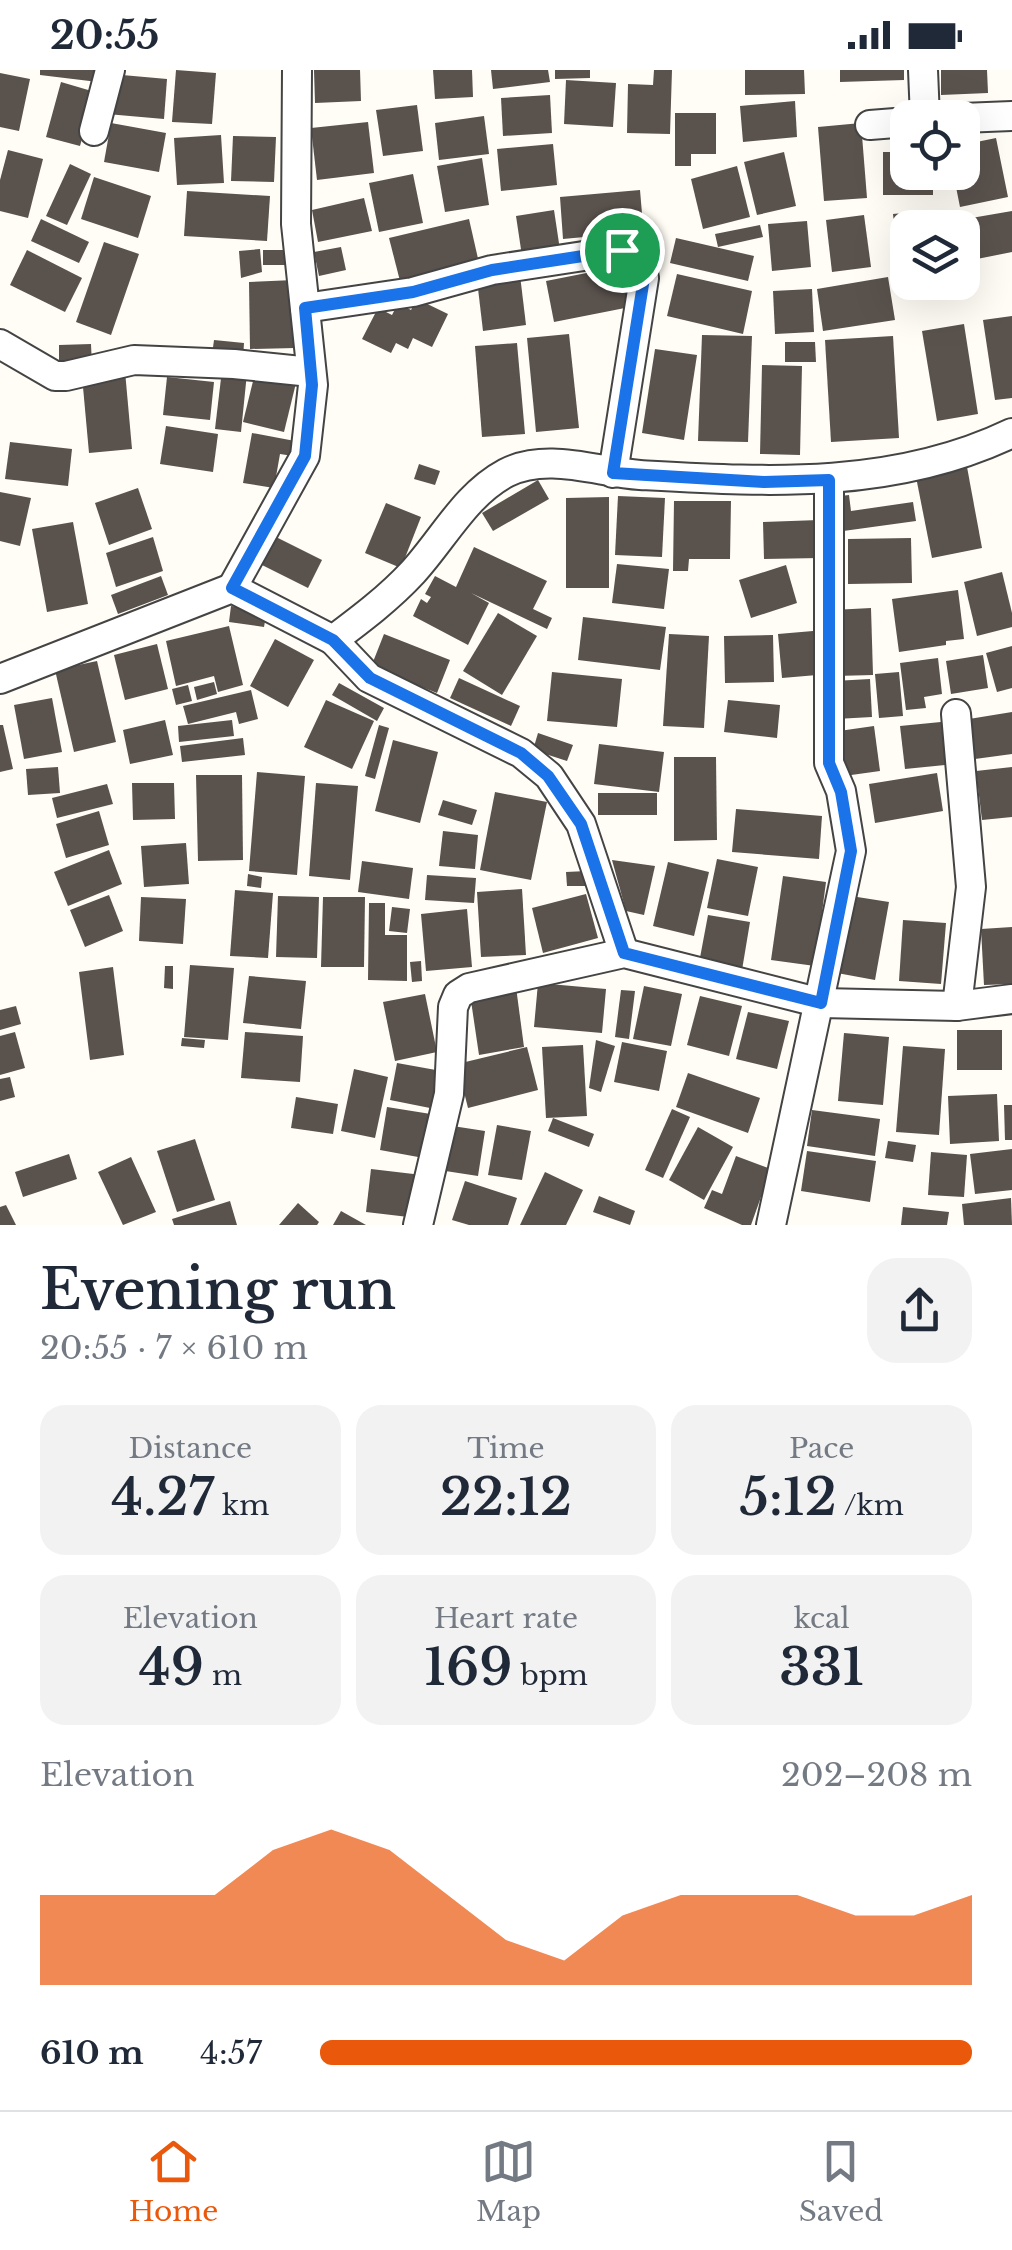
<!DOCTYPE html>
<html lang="en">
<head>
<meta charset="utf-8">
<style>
	:root { --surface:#fff; --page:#f2f2f3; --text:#1f2937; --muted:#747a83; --line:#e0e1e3; --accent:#ea580c }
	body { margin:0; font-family:"Libre Baskerville",serif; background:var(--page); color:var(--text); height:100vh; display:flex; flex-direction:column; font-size:38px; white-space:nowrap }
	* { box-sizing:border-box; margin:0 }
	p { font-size:32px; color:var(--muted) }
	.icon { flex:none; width:55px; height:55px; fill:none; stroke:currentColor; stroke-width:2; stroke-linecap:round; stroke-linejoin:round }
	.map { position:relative; height:1155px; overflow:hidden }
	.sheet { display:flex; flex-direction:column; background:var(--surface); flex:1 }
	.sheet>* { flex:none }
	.tools { position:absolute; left:890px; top:30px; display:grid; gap:20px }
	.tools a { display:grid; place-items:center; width:90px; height:90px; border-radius:20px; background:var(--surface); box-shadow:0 10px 40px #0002; font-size:50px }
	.pin { position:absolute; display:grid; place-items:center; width:85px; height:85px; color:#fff; margin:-42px; border:5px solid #fff; border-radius:50%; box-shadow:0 2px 10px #0007 }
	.round { display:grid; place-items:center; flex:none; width:105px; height:105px; border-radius:30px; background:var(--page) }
	.overview { display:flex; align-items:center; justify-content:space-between; height:170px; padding:0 40px }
	h1 { font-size:55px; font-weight:600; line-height:75px }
	.metrics { display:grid; grid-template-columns:repeat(3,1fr); gap:15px; height:170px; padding:10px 40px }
	.metrics div { display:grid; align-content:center; border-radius:25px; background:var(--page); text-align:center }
	.metrics b { font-size:50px; font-weight:600 }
	.metrics small { font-size:28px; font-weight:400 }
	.metrics p { font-size:28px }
	.chart { height:280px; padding:20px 40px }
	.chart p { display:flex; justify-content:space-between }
	.chart svg { width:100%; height:180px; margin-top:10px; fill:var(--accent); opacity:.7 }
	ul { padding:0 40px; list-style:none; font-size:32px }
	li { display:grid; grid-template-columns:160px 120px 1fr; align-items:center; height:75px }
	li i { height:25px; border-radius:12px; background:var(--accent) }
	.status { display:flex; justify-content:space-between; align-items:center; height:70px; padding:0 50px; background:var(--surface); direction:ltr }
	.status svg { height:28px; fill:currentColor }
	.dock { display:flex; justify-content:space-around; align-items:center; height:140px; border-top:2px solid var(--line); background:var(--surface); font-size:28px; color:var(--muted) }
	.dock a { display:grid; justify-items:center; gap:5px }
	.dock .selected { color:var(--accent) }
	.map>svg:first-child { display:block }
	.building { fill:#5a524d }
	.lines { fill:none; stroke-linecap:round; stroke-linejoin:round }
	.minor-casing { stroke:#444; stroke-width:32 }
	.minor { stroke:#fff; stroke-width:28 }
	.route-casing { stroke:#fff; stroke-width:20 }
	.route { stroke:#1a73e8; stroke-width:12 }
</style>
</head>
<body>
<div class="status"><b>20:55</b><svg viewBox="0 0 49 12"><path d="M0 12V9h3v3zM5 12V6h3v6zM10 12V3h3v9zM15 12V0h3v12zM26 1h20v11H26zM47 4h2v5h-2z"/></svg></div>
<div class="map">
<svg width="1012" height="1155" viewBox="0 0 1012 1155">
	<rect width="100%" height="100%" fill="#fffdf5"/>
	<g class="building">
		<polygon points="40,0 99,0 98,12 40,5"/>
		<polygon points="176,0 216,3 212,54 172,52"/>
		<polygon points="314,0 360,0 361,31 315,33"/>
		<polygon points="433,0 472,0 473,27 435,29"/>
		<polygon points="491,0 548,0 550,12 493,19"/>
		<polygon points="555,0 590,0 590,8 555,9"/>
		<polygon points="654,0 672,0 670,64 627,63 628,14 653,15"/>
		<polygon points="745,0 804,0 805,24 745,25"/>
		<polygon points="840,0 904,0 904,10 840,12"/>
		<polygon points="941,0 987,0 988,23 941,25"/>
		<polygon points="0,3 30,9 19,61 0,57"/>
		<polygon points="111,4 167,9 164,49 107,44"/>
		<polygon points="566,10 616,13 613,57 564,54"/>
		<polygon points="61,12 95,22 80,76 46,67"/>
		<polygon points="550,25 552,63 503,66 501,28"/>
		<polygon points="795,31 797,67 743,72 740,36"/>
		<polygon points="417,35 423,81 383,86 376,40"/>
		<polygon points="675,43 716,43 716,84 691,84 691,96 675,96"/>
		<polygon points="484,46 489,84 439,90 435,53"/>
		<polygon points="368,52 374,103 317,110 311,58"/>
		<polygon points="111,53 166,63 159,102 104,92"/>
		<polygon points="861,53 867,128 824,131 818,57"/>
		<polygon points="221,65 224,113 177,115 174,68"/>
		<polygon points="233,66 276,67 274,112 231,111"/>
		<polygon points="996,68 1008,127 960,137 953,102 962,102 962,75"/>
		<polygon points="553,74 557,115 501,121 497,79"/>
		<polygon points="8,80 43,89 28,148 0,141 0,110"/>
		<polygon points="784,82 796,136 757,145 744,92"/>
		<polygon points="883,82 908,82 908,102 933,102 933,125 883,125"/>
		<polygon points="482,88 489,135 445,142 437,96"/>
		<polygon points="70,94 91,104 67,155 46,146"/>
		<polygon points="737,96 750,147 703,159 691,109"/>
		<polygon points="413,104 423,153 379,162 369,113"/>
		<polygon points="94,107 151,126 138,168 81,149"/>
		<polygon points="640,120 644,167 627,168 627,163 563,169 560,127"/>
		<polygon points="187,121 270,126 267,171 184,166"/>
		<polygon points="364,128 372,161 318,172 312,140"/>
		<polygon points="554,140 560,180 522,186 516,146"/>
		<polygon points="933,140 935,158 908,158 908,189 898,190 893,144"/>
		<polygon points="1012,141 1012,182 962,192 962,158 955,158 954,151"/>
		<polygon points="864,145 871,197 832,202 826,150"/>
		<polygon points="41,149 89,172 79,193 31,171"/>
		<polygon points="469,149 479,193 400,211 389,168"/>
		<polygon points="807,151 811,197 772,201 768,154"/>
		<polygon points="760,155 763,167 718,177 715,164"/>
		<polygon points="676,168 754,186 748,211 670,193"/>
		<polygon points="104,172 139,184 111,265 76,252"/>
		<polygon points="341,177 346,200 319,206 314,182"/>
		<polygon points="260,179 262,202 241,208 239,181"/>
		<polygon points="27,180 82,208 65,242 10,215"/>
		<rect x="263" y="180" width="27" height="15"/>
		<polygon points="622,196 630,237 554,252 546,211"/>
		<polygon points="677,204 752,221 743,264 667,246"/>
		<polygon points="520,205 526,255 483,261 477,210"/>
		<polygon points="888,207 895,250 823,261 817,219"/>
		<polygon points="294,210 295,278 250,279 249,212"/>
		<polygon points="812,219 814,262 775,264 773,221"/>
		<polygon points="417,229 448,244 432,277 413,268 408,279 396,273 391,283 362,269 378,238 392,245 398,233 411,240"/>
		<polygon points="1012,246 1012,328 995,330 983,250"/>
		<polygon points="964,254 978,344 937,351 922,261"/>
		<polygon points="569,264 579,358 536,362 527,268"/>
		<polygon points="702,265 752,266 748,372 698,371"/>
		<polygon points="893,266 899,368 831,372 825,270"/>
		<polygon points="214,270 244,273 243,288 212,285"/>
		<polygon points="785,272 815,272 816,292 785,292"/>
		<polygon points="517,273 525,364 482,367 475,276"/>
		<polygon points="91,274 92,296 59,297 59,275"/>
		<polygon points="655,279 697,285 684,370 642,363"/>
		<polygon points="762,295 802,296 800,385 760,384"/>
		<polygon points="222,300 247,303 241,362 215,359"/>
		<polygon points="125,301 132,379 89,383 82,306"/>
		<polygon points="255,303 296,313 284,362 243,352"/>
		<polygon points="167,307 214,312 210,350 163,345"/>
		<polygon points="166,356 218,364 213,402 160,394"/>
		<polygon points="252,363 295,371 293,386 280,384 274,418 243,413"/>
		<polygon points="10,372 72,379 68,416 5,409"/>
		<polygon points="419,394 440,401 435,415 414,409"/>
		<polygon points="967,397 982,478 932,488 916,407"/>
		<polygon points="538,410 549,429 493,461 482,443"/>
		<polygon points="138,418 152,459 109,475 95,433"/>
		<polygon points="0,422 31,428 20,476 0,471"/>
		<polygon points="849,425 851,441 913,432 916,451 836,462 832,427"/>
		<polygon points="618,426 665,428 662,487 615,485"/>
		<polygon points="609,427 609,518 566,518 566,428"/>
		<polygon points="674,431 731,431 730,489 689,489 688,501 673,501"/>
		<polygon points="386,433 421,447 401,498 365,483"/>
		<polygon points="819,450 820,488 764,489 763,452"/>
		<polygon points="73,452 88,534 47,542 32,459"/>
		<polygon points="266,462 322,490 308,518 252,490"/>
		<polygon points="153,467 163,501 116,517 106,483"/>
		<polygon points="911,468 912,513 848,514 848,469"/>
		<polygon points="474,477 547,511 533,539 552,548 547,559 471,523 489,533 468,575 413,546 421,529 427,533 431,527 425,524 435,506 456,517"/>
		<polygon points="617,494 669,499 664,539 612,533"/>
		<polygon points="786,495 797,533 751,548 739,510"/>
		<polygon points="1002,502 1012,543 1012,557 977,566 964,512"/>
		<polygon points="161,506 168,525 118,544 111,525"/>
		<polygon points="958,520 964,569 946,571 946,575 899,582 892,529"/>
		<polygon points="231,536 267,540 264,557 229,552"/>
		<polygon points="871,538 873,605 835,606 833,540"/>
		<polygon points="498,543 537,566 502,625 463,601"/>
		<polygon points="583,547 666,557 660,600 578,590"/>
		<polygon points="229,556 243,615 218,622 214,606 176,616 166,571"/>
		<polygon points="813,561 817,605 782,608 778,564"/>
		<polygon points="384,564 450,590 437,623 371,597"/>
		<polygon points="669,564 709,566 704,658 663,656"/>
		<polygon points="773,565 774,612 725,613 724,566"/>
		<polygon points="275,569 314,590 288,637 250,616"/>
		<polygon points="157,574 168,619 125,630 114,585"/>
		<polygon points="1012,576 1012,618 997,622 986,583"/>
		<polygon points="983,585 988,618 951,624 946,591"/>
		<polygon points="938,588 942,624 924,627 926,638 906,640 900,593"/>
		<polygon points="97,591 116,672 74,682 55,600"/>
		<polygon points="552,602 622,609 617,657 547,651"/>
		<polygon points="899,602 903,646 879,648 875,604"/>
		<polygon points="459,608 520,636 511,656 450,628"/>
		<polygon points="870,609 872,647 836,649 834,611"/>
		<polygon points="214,612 217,624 197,630 194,617"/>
		<polygon points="339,613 384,638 377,651 332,625"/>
		<polygon points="188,615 192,631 176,635 172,619"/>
		<polygon points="251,620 258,649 239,654 236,642 188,654 183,636"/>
		<polygon points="52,628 62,682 24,689 14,635"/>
		<polygon points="326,630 374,651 352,699 304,677"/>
		<polygon points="728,630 780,635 777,668 724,662"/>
		<polygon points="1012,642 1012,684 975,689 969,649"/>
		<polygon points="165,650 173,685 130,694 123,660"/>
		<polygon points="232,650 234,666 179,672 178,656"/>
		<polygon points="951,651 955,694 905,699 900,656"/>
		<polygon points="0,655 3,655 13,699 0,702"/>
		<polygon points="379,655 389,658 375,709 365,706"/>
		<polygon points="874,656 880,701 844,706 839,661"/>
		<polygon points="538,663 573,675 567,691 533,680"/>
		<polygon points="243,668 245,685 182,692 180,676"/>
		<polygon points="393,670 438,682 420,753 375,741"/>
		<polygon points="599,674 664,682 659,722 594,714"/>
		<polygon points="674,687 716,687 717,770 674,771"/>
		<polygon points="58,697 60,723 28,725 26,699"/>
		<polygon points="1012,697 1012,747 982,750 976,701"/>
		<polygon points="257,702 305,706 297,805 249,801"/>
		<polygon points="937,703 943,741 875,753 869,714"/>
		<polygon points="196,705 242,705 243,790 198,791"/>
		<polygon points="132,713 174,713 175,749 133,750"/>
		<polygon points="316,713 358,716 350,810 309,806"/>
		<polygon points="107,714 113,734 57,748 52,728"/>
		<polygon points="495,722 547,732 531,810 480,800"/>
		<rect x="598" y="723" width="59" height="22"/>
		<polygon points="443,730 477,740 472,755 438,745"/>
		<polygon points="736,739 822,746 819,789 732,782"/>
		<polygon points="99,741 109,775 66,788 56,754"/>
		<polygon points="443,761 478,765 475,799 439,796"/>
		<polygon points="186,773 189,814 144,817 141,776"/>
		<polygon points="109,780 122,814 68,836 54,802"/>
		<polygon points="717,789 758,797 748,846 707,838"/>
		<polygon points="612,790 655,796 644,845 626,841"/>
		<polygon points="362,791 413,798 409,829 358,822"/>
		<polygon points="668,792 709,802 694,866 653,856"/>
		<polygon points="587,801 587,816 567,816 566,802"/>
		<polygon points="248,804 262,807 261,818 247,816"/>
		<polygon points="427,805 476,808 474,833 425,830"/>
		<polygon points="783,806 826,812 815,896 771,890"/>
		<polygon points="522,819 526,885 481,887 477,822"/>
		<polygon points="235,820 273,823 268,888 230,886"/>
		<polygon points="586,824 598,868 543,883 532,838"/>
		<polygon points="109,825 123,861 85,877 70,840"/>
		<polygon points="278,826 319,827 317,888 276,887"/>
		<polygon points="851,826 889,832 875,910 837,903"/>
		<polygon points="141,827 186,829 183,874 139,871"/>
		<polygon points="323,827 365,827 364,897 321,897"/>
		<polygon points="369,833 385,833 385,865 407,865 407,911 368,910"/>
		<polygon points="392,837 410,839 407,863 389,861"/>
		<polygon points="467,839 472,897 426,901 421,844"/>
		<polygon points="708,845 750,852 742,900 699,893"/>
		<polygon points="903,850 946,853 941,914 899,911"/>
		<polygon points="1012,857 1012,914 984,915 981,859"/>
		<polygon points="421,891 422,911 412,912 410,892"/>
		<polygon points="190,895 234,898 228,970 184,967"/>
		<polygon points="165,896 173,896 173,919 164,918"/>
		<polygon points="113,897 124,985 90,990 79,902"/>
		<polygon points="249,906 306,911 301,959 243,953"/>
		<polygon points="538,913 606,919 602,963 534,957"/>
		<polygon points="644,916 682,924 671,976 633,969"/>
		<polygon points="516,917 524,977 479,985 470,924"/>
		<polygon points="621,920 635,921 629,969 615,967"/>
		<polygon points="425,924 437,982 395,991 383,932"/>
		<polygon points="700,926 742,936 729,986 687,975"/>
		<polygon points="16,936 21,954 0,960 0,940"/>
		<polygon points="748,942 789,951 777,999 736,989"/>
		<rect x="957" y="960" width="45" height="40"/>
		<polygon points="15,962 25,998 0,1005 0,966"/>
		<polygon points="245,962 303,966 300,1012 241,1008"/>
		<polygon points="844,963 889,967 883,1035 838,1031"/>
		<polygon points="182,968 205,970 204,978 181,976"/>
		<polygon points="596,970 615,976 601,1022 589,1018"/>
		<polygon points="622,972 667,981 659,1021 614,1012"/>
		<polygon points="583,975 587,1046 546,1048 542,977"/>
		<polygon points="903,976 945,979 939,1065 896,1062"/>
		<polygon points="527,977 538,1020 468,1038 457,994"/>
		<polygon points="397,993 447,1002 440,1040 390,1030"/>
		<polygon points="354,999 388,1007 375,1068 341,1061"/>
		<polygon points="688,1003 760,1028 748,1063 676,1037"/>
		<polygon points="10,1007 15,1027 0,1031 0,1009"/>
		<polygon points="997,1024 999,1071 950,1074 948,1026"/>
		<polygon points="296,1027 338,1034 333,1064 291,1058"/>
		<polygon points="1004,1035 1012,1035 1012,1070 1005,1070"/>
		<polygon points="387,1037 437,1045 429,1089 380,1080"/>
		<polygon points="672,1039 690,1047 663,1108 645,1100"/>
		<polygon points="812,1040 880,1049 875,1086 807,1076"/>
		<polygon points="553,1048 594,1064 589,1077 548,1061"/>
		<polygon points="446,1055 485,1061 478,1106 439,1100"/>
		<polygon points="497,1055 531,1061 522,1110 488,1105"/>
		<polygon points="698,1057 733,1077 704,1130 669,1110"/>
		<polygon points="195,1069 215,1130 177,1142 157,1081"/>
		<polygon points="888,1071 916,1075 913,1092 885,1088"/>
		<polygon points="1012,1079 1012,1120 975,1124 970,1084"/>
		<polygon points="807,1081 876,1091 870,1132 801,1121"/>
		<polygon points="931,1082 967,1085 964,1127 928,1125"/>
		<polygon points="69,1084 77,1109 23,1127 15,1102"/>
		<polygon points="736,1086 771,1099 751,1155 742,1155 704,1138 712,1120 722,1124"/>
		<polygon points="131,1087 156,1142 123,1155 98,1102"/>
		<polygon points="371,1099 422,1105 417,1148 366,1142"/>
		<polygon points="545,1102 583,1120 566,1155 520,1155"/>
		<polygon points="465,1111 517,1128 508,1155 469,1155 452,1150"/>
		<polygon points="599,1126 635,1141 630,1155 593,1142"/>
		<polygon points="1011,1128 1012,1155 964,1155 962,1134"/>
		<polygon points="230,1131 237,1155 174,1155 172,1149"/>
		<polygon points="298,1133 319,1152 317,1155 279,1155"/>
		<polygon points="6,1135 16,1155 0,1155 0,1137"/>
		<polygon points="903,1137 949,1142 947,1155 901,1155"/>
		<polygon points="341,1141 366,1155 333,1155"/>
	</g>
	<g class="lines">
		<defs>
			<g id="minor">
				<polyline points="923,0 925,48"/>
				<polyline points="962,48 1012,46"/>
				<polyline points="870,55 908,52"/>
				<polyline points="94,61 110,0"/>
				<polyline points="305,238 413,222 492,200 623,180 640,186 644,208 613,403"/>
				<polyline points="0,274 55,306 66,306 134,290 234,294 311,302"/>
				<polyline points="232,518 305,386 313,315 296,154 297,0"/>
				<polyline points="333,570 369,608 521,683 549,706 581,754 624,883"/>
				<path d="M0,609L232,518L333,570C361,549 389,528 413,502C444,468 465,425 506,403C547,382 597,402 640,405C768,412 893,420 1012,363"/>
				<polyline points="956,644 971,817 957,936"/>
				<polyline points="418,1155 449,1024 453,937 458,925 469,918 624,883 821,933 957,936 1012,929"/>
				<polyline points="771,1155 851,781 841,721 829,693 829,410"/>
			</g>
		</defs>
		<use href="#minor" class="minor-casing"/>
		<use href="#minor" class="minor"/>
	</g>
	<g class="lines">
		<defs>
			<polygon id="route" points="622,180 640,186 644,208 613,403 764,412 829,410 829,693 841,722 851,781 821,933 624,883 581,754 548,706 521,683 370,608 333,570 232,518 305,386 312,315 305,238 413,222 492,200"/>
		</defs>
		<use href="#route" class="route-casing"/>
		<use href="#route" class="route"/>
	</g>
</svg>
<div class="tools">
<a><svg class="icon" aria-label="locate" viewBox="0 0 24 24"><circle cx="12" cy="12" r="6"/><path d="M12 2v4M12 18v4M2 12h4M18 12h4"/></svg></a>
<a><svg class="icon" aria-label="layers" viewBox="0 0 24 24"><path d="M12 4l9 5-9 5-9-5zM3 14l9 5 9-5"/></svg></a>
</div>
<div class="pin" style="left:622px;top:180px;background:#1e9e55"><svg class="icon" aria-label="arrive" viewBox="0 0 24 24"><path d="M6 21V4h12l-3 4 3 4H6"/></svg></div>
</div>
<section class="sheet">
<div class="overview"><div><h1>Evening run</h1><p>20:55 · 7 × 610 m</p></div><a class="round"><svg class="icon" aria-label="share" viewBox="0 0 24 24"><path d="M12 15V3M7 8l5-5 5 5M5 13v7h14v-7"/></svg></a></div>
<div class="metrics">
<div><p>Distance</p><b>4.27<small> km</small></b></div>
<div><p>Time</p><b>22:12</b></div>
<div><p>Pace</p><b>5:12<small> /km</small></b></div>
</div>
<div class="metrics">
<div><p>Elevation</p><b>49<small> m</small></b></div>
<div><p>Heart rate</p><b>169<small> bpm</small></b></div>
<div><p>kcal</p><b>331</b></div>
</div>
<div class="chart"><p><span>Elevation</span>202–208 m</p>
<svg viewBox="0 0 160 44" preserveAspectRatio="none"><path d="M0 44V22L10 22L20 22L30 22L40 11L50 6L60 11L70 22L80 33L90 38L100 27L110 22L120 22L130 22L140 27L150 27L160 22V44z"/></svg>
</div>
<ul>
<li><b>610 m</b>4:57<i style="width:100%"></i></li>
</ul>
</section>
<nav class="dock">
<a class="selected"><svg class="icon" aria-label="home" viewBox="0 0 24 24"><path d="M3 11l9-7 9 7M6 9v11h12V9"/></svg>Home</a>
<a><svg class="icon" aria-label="map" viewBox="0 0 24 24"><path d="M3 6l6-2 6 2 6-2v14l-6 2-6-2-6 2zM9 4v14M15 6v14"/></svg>Map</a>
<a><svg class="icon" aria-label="saved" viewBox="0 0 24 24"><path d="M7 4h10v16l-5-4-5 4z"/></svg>Saved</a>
</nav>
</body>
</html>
